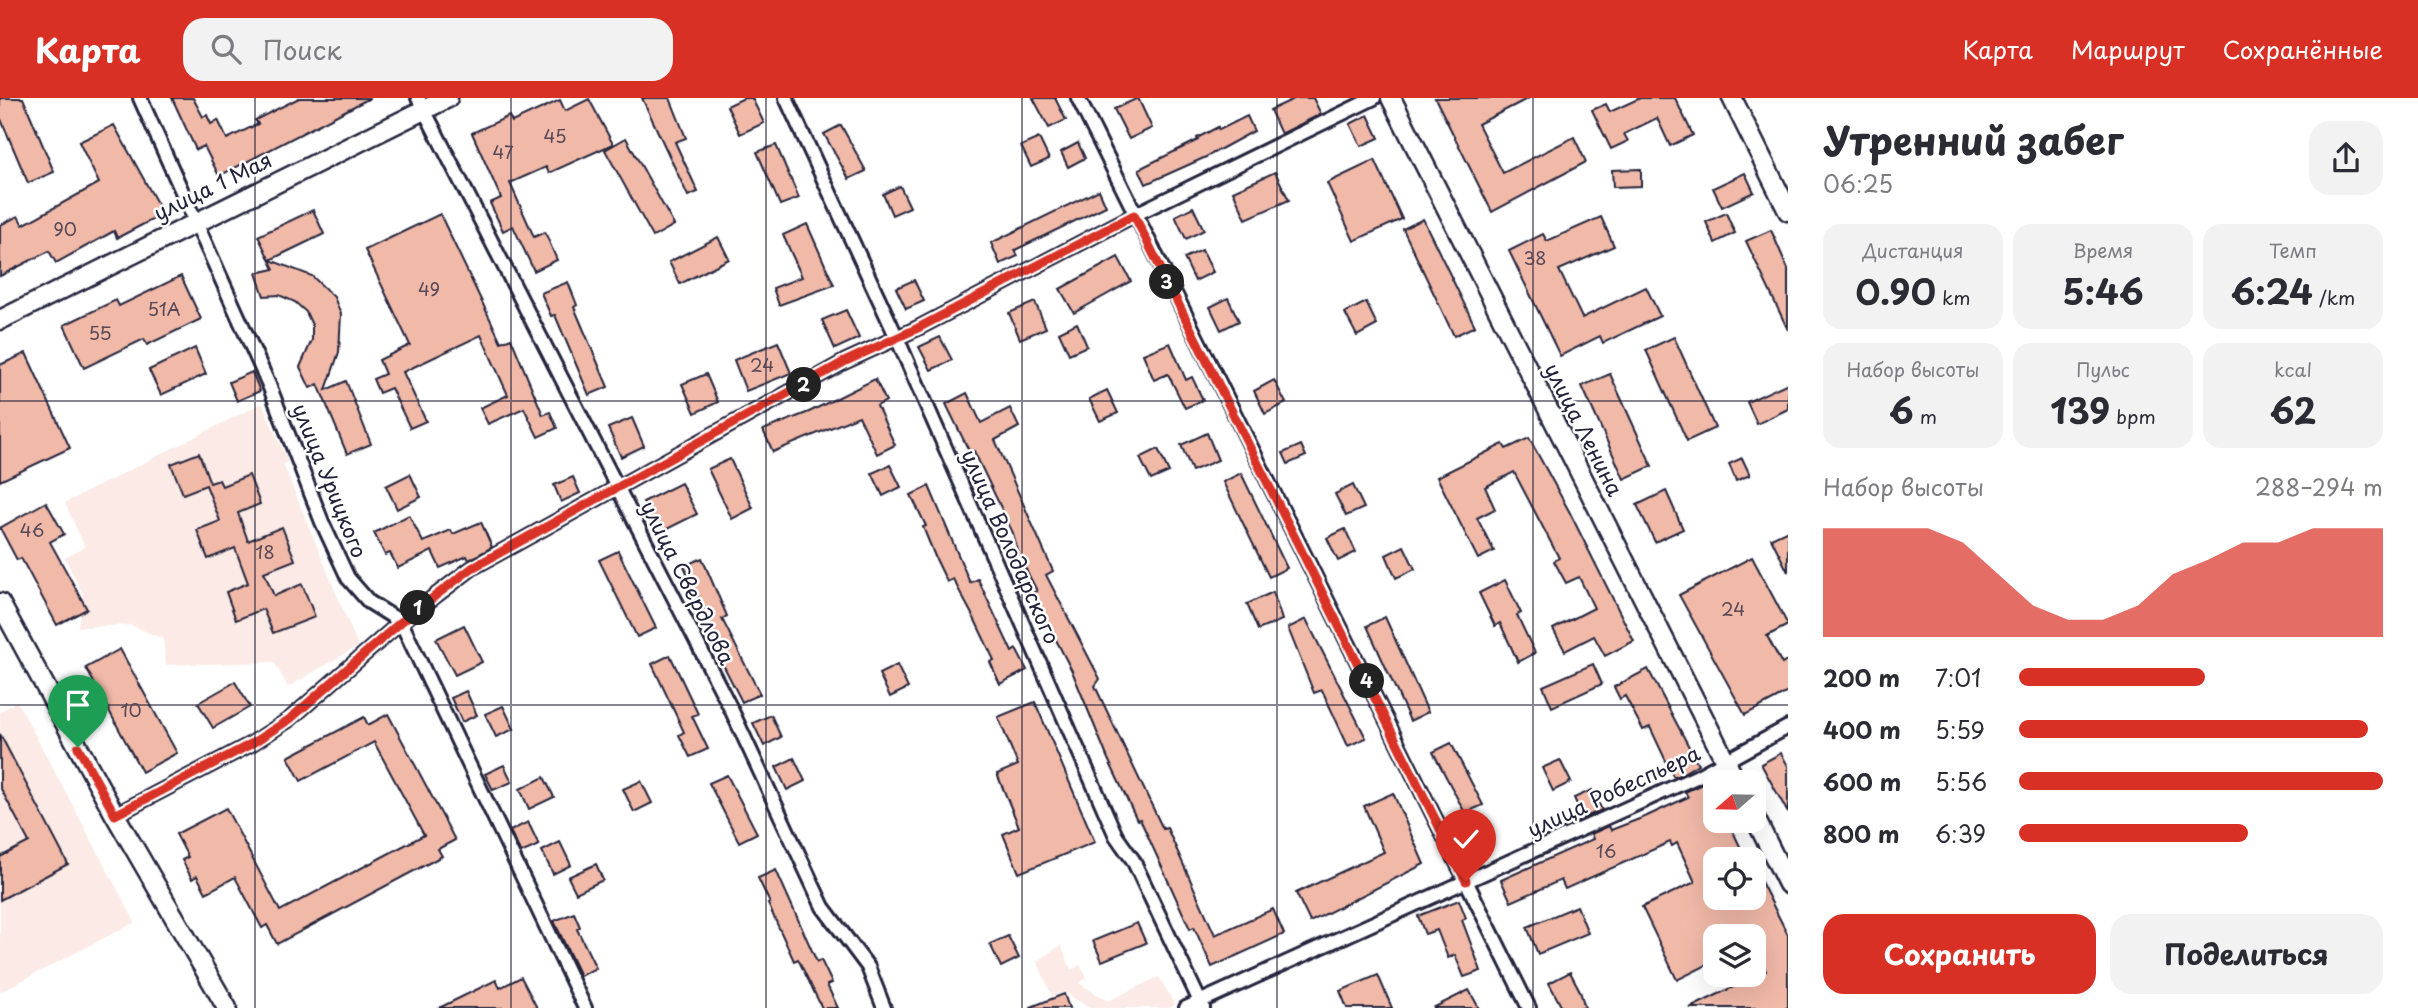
<!DOCTYPE html>
<html lang="ru">
<head>
<meta charset="utf-8">
<style>
	:root { --surface:#fff; --page:#f2f2f3; --text:#2b2b33; --muted:#7c7c81; --accent:#d93025 }
	body { margin:0; font-family:"Playpen Sans",sans-serif; background:var(--page); color:var(--text); height:100vh; display:flex; flex-direction:column; font-size:26px; white-space:nowrap }
	* { box-sizing:border-box; margin:0 }
	p { font-size:23px; color:var(--muted) }
	.icon { flex:none; width:38px; height:38px; fill:none; stroke:currentColor; stroke-width:2; stroke-linecap:round; stroke-linejoin:round }
	.map { position:relative; flex:1; overflow:hidden }
	.panel { display:flex; flex-direction:column; background:var(--surface); width:630px }
	.panel>* { flex:none }
	.needle { width:46px; rotate:250deg }
	.controls { position:absolute; left:1703px; top:672px; display:grid; gap:14px }
	.controls a { display:grid; place-items:center; width:63px; height:63px; border-radius:14px; background:var(--surface); box-shadow:0 7px 28px #0002; font-size:35px }
	.pin { position:absolute; display:grid; place-items:center; width:60px; height:60px; color:#fff; margin:-72px -30px; border-radius:50% 50% 50% 0; rotate:-45deg; box-shadow:0 0 7px #0007 }
	.pin .icon { rotate:45deg }
	.km { position:absolute; width:35px; height:35px; margin:-18px; border-radius:50%; background:#222; color:#fff; font-size:19px; line-height:35px; text-align:center }
	.round { display:grid; place-items:center; flex:none; width:74px; height:74px; border-radius:21px; background:var(--page) }
	.headline { display:flex; align-items:center; justify-content:space-between; height:119px; padding:0 35px }
	h1 { font-size:38px; font-weight:700; line-height:52px }
	.figures { display:grid; grid-template-columns:repeat(3,1fr); gap:10px; height:119px; padding:7px 35px }
	.figures div { display:grid; align-content:center; border-radius:18px; background:var(--page); text-align:center }
	.figures b { font-size:35px; font-weight:700 }
	.figures small { font-size:19px; font-weight:400 }
	.figures p { font-size:19px }
	.chart { height:196px; padding:14px 35px }
	.chart p { display:flex; justify-content:space-between }
	.chart svg { width:100%; height:126px; margin-top:7px; fill:var(--accent); opacity:.7 }
	.primary-button { display:flex; gap:14px; margin-top:auto; padding:14px 35px }
	.primary-button a { flex:1; height:80px; border-radius:21px; background:var(--accent); color:#fff; font-size:28px; font-weight:700; line-height:80px; text-align:center }
	.primary-button a+a { background:var(--page); color:var(--text) }
	ul { padding:0 35px; list-style:none; font-size:23px }
	li { display:grid; grid-template-columns:112px 84px 1fr; align-items:center; height:52px }
	li i { height:18px; border-radius:9px; background:var(--accent) }
	header { display:flex; align-items:center; gap:42px; box-sizing:border-box; height:98px; padding:0 35px; background:var(--accent); color:#fff }
	header strong { font-size:33px }
	nav { display:flex; gap:38px; margin-inline-start:auto; font-size:24px }
	.search { width:490px; height:63px; background:var(--page); display:flex; align-items:center; gap:18px; box-sizing:border-box; padding:0 24px; border-radius:21px; color:var(--muted); font-size:26px }
	main { display:flex; flex:1; min-height:0 }
	.map>svg:first-child { display:block }
	.built { fill:#fbeae5 }
	.building { fill:#f1b9a8; stroke:#22223b; stroke-width:2 }
	.lines { fill:none; stroke-linecap:round; stroke-linejoin:round }
	.street-casing { stroke:#22223b; stroke-width:18 }
	.secondary-casing { stroke:#22223b; stroke-width:23 }
	.street { stroke:#fff; stroke-width:12 }
	.secondary { stroke:#fff; stroke-width:18 }
	.route-casing { stroke:#fff; stroke-width:14 }
	.route { stroke:#d93025; stroke-width:9 }
	.grid { fill:none; stroke:#22223b; stroke-width:2; stroke-opacity:0.55 }
	.labels { text-anchor:middle; stroke-width:5; stroke-linejoin:round; paint-order:stroke }
	.number-label { font-size:18px; fill:#564856 }
	.street-label { font-size:21px; fill:#22223b; stroke:#fff }
</style>
</head>
<body>
<header>
<strong>Карта</strong>
<div class="search"><svg class="icon" aria-label="search" viewBox="0 0 24 24"><circle cx="10" cy="10" r="6"/><path d="M15 15l6 6"/></svg>Поиск</div>
<nav><a>Карта</a><a>Маршрут</a><a>Сохранённые</a></nav>
</header>
<main>
<div class="map">
<svg width="1788" height="910" viewBox="0 0 1788 910">
	<rect width="100%" height="100%" fill="#fff"/>
	<filter id="ink" filterUnits="userSpaceOnUse"><feTurbulence type="fractalNoise" baseFrequency=".0143" numOctaves="2"/><feDisplacementMap in="SourceGraphic" scale="14" xChannelSelector="R" yChannelSelector="G"/><feConvolveMatrix kernelMatrix="1 2 1 2 8 2 1 2 1" color-interpolation-filters="sRGB"/></filter>
	<g filter="url(#ink)">
		<g class="built">
			<polygon points="262,305 288,364 283,366 358,548 288,589 274,564 166,567 163,541 131,527 78,529 83,496 65,460 85,449 65,405"/>
			<polygon points="17,603 135,824 0,894 0,614"/>
			<polygon points="1061,847 1071,872 1080,867 1087,880 1079,885 1108,903 1159,879 1175,907 1169,910 1090,910 1064,894 1052,898 1037,863"/>
		</g>
		<g class="building">
			<polygon points="0,0 23,0 54,74 28,85 0,19"/>
			<polygon points="172,0 193,0 203,19 207,17 211,26 218,22 227,41 258,26 255,22 299,0 370,0 219,78 204,48 196,52"/>
			<polygon points="642,0 670,0 686,40 675,44 698,94 688,98"/>
			<polygon points="744,0 752,0 764,25 740,36 727,8"/>
			<polygon points="1033,0 1055,0 1066,22 1049,30"/>
			<polygon points="1138,0 1152,30 1129,41 1114,11"/>
			<polygon points="1296,0 1313,0 1321,16 1281,36 1270,12"/>
			<polygon points="1435,0 1529,0 1478,26 1503,75 1574,39 1586,64 1492,114"/>
			<polygon points="1640,0 1675,0 1693,37 1670,48 1657,20 1624,36 1628,43 1611,51 1592,12 1606,6 1610,14"/>
			<polygon points="589,1 613,46 549,75 546,69 510,85 534,139 545,134 557,162 534,173 513,128 503,133 490,105 501,100 472,35 509,18 512,24 560,2 565,13"/>
			<polygon points="1368,17 1379,40 1361,48 1350,26"/>
			<polygon points="1247,18 1254,33 1206,59 1146,86 1139,71 1198,42 1197,40 1218,29 1219,32"/>
			<polygon points="114,27 163,116 117,140 114,133 56,165 49,153 0,178 0,127 18,118 23,127 99,85 79,44"/>
			<polygon points="841,27 866,73 849,81 824,36"/>
			<polygon points="626,40 674,127 653,139 605,52"/>
			<polygon points="1039,40 1049,61 1031,69 1021,48"/>
			<polygon points="1078,45 1085,60 1068,69 1061,54"/>
			<polygon points="776,47 799,100 780,107 757,54"/>
			<polygon points="1375,62 1402,121 1354,143 1327,85"/>
			<polygon points="1641,71 1641,88 1613,89 1612,72"/>
			<polygon points="1275,74 1289,102 1246,121 1233,93"/>
			<polygon points="1745,75 1754,94 1722,109 1713,90"/>
			<polygon points="900,88 910,109 892,117 883,96"/>
			<polygon points="1099,92 1106,108 1015,152 1018,158 1000,166 991,145"/>
			<polygon points="1193,109 1204,132 1186,141 1175,118"/>
			<polygon points="313,112 324,136 270,162 312,178 334,199 341,216 339,254 326,292 346,283 371,346 347,356 318,286 310,290 300,269 312,242 312,227 306,214 295,204 279,197 264,198 256,175 274,171 258,138"/>
			<polygon points="1726,115 1735,135 1715,145 1706,124"/>
			<polygon points="440,116 501,244 511,240 543,317 550,314 557,330 538,339 524,310 488,326 480,310 508,297 481,237 403,274 426,323 410,330 391,290 379,295 373,281 385,276 379,262 410,247 365,152"/>
			<polygon points="1601,119 1614,148 1559,172 1582,220 1646,189 1660,218 1603,245 1600,238 1560,258 1509,153 1543,136 1547,143"/>
			<polygon points="1423,121 1475,228 1454,238 1403,131"/>
			<polygon points="807,126 834,187 779,207 773,190 802,179 783,137"/>
			<polygon points="1771,132 1788,171 1788,232 1746,143"/>
			<polygon points="718,139 729,161 680,186 669,164"/>
			<polygon points="1202,152 1213,174 1195,183 1184,160"/>
			<polygon points="1118,159 1131,183 1074,215 1060,191"/>
			<polygon points="181,178 201,221 147,247 144,241 84,270 64,227 116,202 119,208"/>
			<polygon points="914,182 924,203 906,211 896,190"/>
			<polygon points="568,184 577,207 574,209 608,289 589,297 555,217 551,218 541,195"/>
			<polygon points="1228,200 1239,223 1221,232 1210,209"/>
			<polygon points="1035,204 1046,230 1020,241 1009,215"/>
			<polygon points="1366,204 1377,227 1357,238 1345,215"/>
			<polygon points="846,212 859,240 835,251 822,222"/>
			<polygon points="1077,225 1087,248 1069,256 1059,234"/>
			<polygon points="940,239 952,262 931,272 919,249"/>
			<polygon points="1674,239 1715,330 1687,343 1646,252"/>
			<polygon points="778,244 791,275 746,293 734,262"/>
			<polygon points="1170,245 1186,282 1192,279 1203,302 1185,310 1168,276 1154,282 1143,256"/>
			<polygon points="195,250 206,276 161,297 149,272"/>
			<polygon points="26,255 70,350 0,383 0,267"/>
			<polygon points="252,274 260,293 237,303 229,284"/>
			<polygon points="706,276 718,304 695,315 682,286"/>
			<polygon points="1610,276 1652,368 1624,381 1582,288"/>
			<polygon points="875,281 886,303 877,308 895,347 877,356 859,318 773,354 763,332 809,314"/>
			<polygon points="1274,282 1286,305 1265,316 1254,293"/>
			<polygon points="1788,285 1788,311 1757,326 1747,304"/>
			<polygon points="1107,292 1118,315 1100,323 1089,301"/>
			<polygon points="967,295 981,325 1010,310 1019,329 995,342 1053,473 1046,477 1100,581 1095,588 1163,731 1167,730 1215,837 1273,811 1284,836 1212,869 1194,829 1190,831 1140,721 1137,722 1108,661 1072,573 1032,495 1037,493 1020,460 1013,435 974,353 970,355 946,306"/>
			<polygon points="632,320 644,348 621,359 608,330"/>
			<polygon points="1207,335 1218,362 1192,373 1181,347"/>
			<polygon points="1529,340 1569,413 1634,543 1605,558 1594,538 1565,553 1553,531 1594,510 1579,479 1566,485 1554,463 1559,460 1514,374 1485,389 1495,411 1477,420 1494,453 1478,461 1437,379 1503,346 1506,351"/>
			<polygon points="1301,347 1306,358 1288,366 1283,355"/>
			<polygon points="1158,351 1169,374 1151,382 1140,360"/>
			<polygon points="199,355 210,385 219,382 222,388 249,377 260,406 238,415 248,443 282,429 295,462 264,474 274,498 302,486 315,519 273,535 263,511 236,522 226,494 248,485 235,450 208,461 197,432 220,423 206,387 183,396 171,366"/>
			<polygon points="1742,360 1750,377 1736,383 1729,366"/>
			<polygon points="730,361 753,410 732,421 708,371"/>
			<polygon points="890,367 901,389 883,398 872,375"/>
			<polygon points="1241,375 1287,470 1269,479 1223,384"/>
			<polygon points="410,376 421,399 397,411 386,388"/>
			<polygon points="573,379 580,395 561,404 554,387"/>
			<polygon points="681,385 697,416 659,435 643,404"/>
			<polygon points="1353,387 1364,410 1346,418 1335,396"/>
			<polygon points="929,388 970,485 978,481 1012,554 1016,551 1027,572 1000,586 990,564 994,562 975,522 953,481 947,484 936,461 923,429 926,428 911,397"/>
			<polygon points="1666,393 1683,431 1655,444 1637,407"/>
			<polygon points="46,404 64,436 50,444 87,511 57,527 21,460 17,462 0,430"/>
			<polygon points="409,417 423,444 451,432 453,436 481,424 492,449 469,462 467,458 440,470 432,453 398,470 390,455 385,457 374,435"/>
			<polygon points="1345,431 1356,454 1338,463 1327,440"/>
			<polygon points="1788,432 1788,474 1771,440"/>
			<polygon points="1404,448 1415,471 1396,480 1386,457"/>
			<polygon points="618,453 656,530 637,539 599,462"/>
			<polygon points="1752,459 1788,527 1767,538 1782,566 1788,562 1788,594 1745,617 1679,497"/>
			<polygon points="702,460 727,518 722,521 760,596 742,604 712,545 717,542 684,468"/>
			<polygon points="1505,482 1521,515 1517,517 1535,555 1518,564 1500,525 1495,528 1479,495"/>
			<polygon points="1273,494 1282,522 1258,532 1247,506"/>
			<polygon points="1385,519 1428,614 1410,623 1367,528"/>
			<polygon points="1306,521 1366,640 1348,648 1322,592 1314,595 1288,530"/>
			<polygon points="464,527 482,564 455,577 436,541"/>
			<polygon points="120,551 177,655 142,674 86,570"/>
			<polygon points="670,557 698,616 692,618 708,651 690,659 679,637 684,634 652,566"/>
			<polygon points="1593,566 1602,586 1552,609 1543,588"/>
			<polygon points="897,567 908,590 890,599 879,576"/>
			<polygon points="1648,571 1698,666 1678,678 1673,678 1650,629 1643,632 1625,598 1620,601 1614,589"/>
			<polygon points="235,584 250,609 213,630 198,605"/>
			<polygon points="466,593 477,617 462,624 451,600"/>
			<polygon points="1035,604 1095,744 1019,775 1003,736 1019,729 997,676 1018,667 998,619"/>
			<polygon points="503,608 514,631 496,639 485,616"/>
			<polygon points="388,616 455,742 438,751 442,758 277,846 267,827 262,830 235,779 206,795 197,778 192,781 182,762 188,759 176,736 226,710 280,813 424,737 374,644 301,683 288,659 364,619 368,627"/>
			<polygon points="771,617 781,639 764,648 753,625"/>
			<polygon points="0,636 68,766 0,802 0,759 29,744 0,689"/>
			<polygon points="1451,645 1483,707 1465,715 1433,654"/>
			<polygon points="1781,655 1788,668 1788,715 1761,666"/>
			<polygon points="794,660 805,683 787,692 776,669"/>
			<polygon points="1560,662 1571,684 1553,693 1542,670"/>
			<polygon points="504,667 512,684 493,692 485,676"/>
			<polygon points="727,677 757,735 739,744 709,685"/>
			<polygon points="544,679 554,699 529,711 520,691"/>
			<polygon points="641,683 652,705 634,714 623,691"/>
			<polygon points="1704,685 1715,708 1715,723 1728,723 1746,761 1715,761 1715,800 1754,800 1754,770 1788,837 1788,910 1690,910 1766,873 1754,847 1754,838 1715,838 1715,863 1677,882 1642,809 1695,784 1677,745 1672,748 1670,744 1565,791 1561,782 1511,804 1501,782 1593,741 1591,736 1609,728 1611,732 1647,718 1688,699 1685,694"/>
			<polygon points="1592,692 1602,712 1583,720 1574,700"/>
			<polygon points="1393,695 1424,766 1310,824 1296,795 1384,754 1364,708"/>
			<polygon points="528,724 539,747 521,755 510,733"/>
			<polygon points="560,744 571,767 553,776 542,753"/>
			<polygon points="596,766 603,782 576,795 568,779"/>
			<polygon points="776,772 817,864 821,862 832,885 827,887 838,910 822,910 798,861 794,863 768,806 770,805 758,780"/>
			<polygon points="1459,802 1466,820 1462,822 1481,873 1464,879 1455,857 1448,860 1437,832 1425,836 1418,818"/>
			<polygon points="1577,808 1588,835 1538,856 1527,829"/>
			<polygon points="574,815 580,829 577,831 596,870 580,878 554,823"/>
			<polygon points="1137,825 1146,845 1102,863 1093,843"/>
			<polygon points="1008,838 1019,860 1001,869 990,846"/>
			<polygon points="1570,874 1580,893 1585,910 1562,910 1549,885"/>
			<polygon points="1378,877 1392,910 1347,910 1340,893"/>
			<polygon points="521,879 537,910 439,910 496,882 500,890"/>
			<polygon points="1469,892 1479,910 1433,910"/>
			<polygon points="1064,896 1069,910 1031,910 1031,909"/>
		</g>
		<g class="lines">
			<defs>
				<g id="street">
					<polyline points="140,0 269,287 322,424 348,480 369,504 401,524 585,910"/>
					<polyline points="418,0 731,611 823,809 868,869 884,910"/>
					<polyline points="786,0 897,240 1116,738 1133,762 1203,910"/>
					<polyline points="1078,0 1529,910"/>
					<polyline points="115,717 251,646 290,621 401,524 472,470 844,264 918,230 1134,117 1374,0"/>
					<polyline points="1186,910 1696,679 1788,629"/>
				</g>
				<g id="secondary">
					<polyline points="1391,0 1736,684"/>
					<polyline points="1732,0 1788,113"/>
					<polyline points="0,222 448,0"/>
					<polyline points="0,505 115,717 227,910"/>
					<polyline points="1754,718 1788,786"/>
				</g>
			</defs>
			<use href="#street" class="street-casing"/>
			<use href="#secondary" class="secondary-casing"/>
			<use href="#street" class="street"/>
			<use href="#secondary" class="secondary"/>
		</g>
	</g>
	<g class="lines" filter="url(#ink)">
		<defs>
			<polyline id="route" points="78,649 115,717 251,646 290,621 401,524 472,470 844,264 918,230 1134,117 1466,783"/>
		</defs>
		<use href="#route" class="route-casing"/>
		<use href="#route" class="route"/>
	</g>
	<path class="grid" d="M255,0V910M511,0V910M766,0V910M1022,0V910M1277,0V910M1533,0V910M0,303H1788M0,607H1788"/>
	<g class="labels">
		<g class="number-label">
			<text x="555" y="45">45</text>
			<text x="503" y="61">47</text>
			<text x="65" y="138">90</text>
			<text x="1535" y="167">38</text>
			<text x="429" y="198">49</text>
			<text x="164" y="218">51А</text>
			<text x="100" y="242">55</text>
			<text x="762" y="274">24</text>
			<text x="32" y="439">46</text>
			<text x="265" y="461">18</text>
			<text x="1733" y="518">24</text>
			<text x="131" y="619">10</text>
			<text x="1606" y="760">16</text>
		</g>
		<g class="street-label">
			<text transform="translate(213 89) rotate(-26)" y="7">улица 1 Мая</text>
			<text transform="translate(1583 332) rotate(63)" y="7">улица Ленина</text>
			<text transform="translate(329 383) rotate(68)" y="7">улица Урицкого</text>
			<text transform="translate(1010 449) rotate(66)" y="7">улица Володарского</text>
			<text transform="translate(687 485) rotate(63)" y="7">улица Свердлова</text>
			<text transform="translate(1614 694) rotate(-25)" y="7">улица Робеспьера</text>
		</g>
	</g>
</svg>
<div class="controls">
<a><svg class="needle" viewBox="-14 -14 28 28"><path d="M0-13l5 13h-10z" fill="#e53935"/><path d="M0 13l5-13h-10z" fill="#7c7c81"/></svg></a>
<a><svg class="icon" aria-label="locate" viewBox="0 0 24 24"><circle cx="12" cy="12" r="6"/><path d="M12 2v4M12 18v4M2 12h4M18 12h4"/></svg></a>
<a><svg class="icon" aria-label="layers" viewBox="0 0 24 24"><path d="M12 4l9 5-9 5-9-5zM3 14l9 5 9-5"/></svg></a>
</div>
<div class="pin" style="left:78px;top:649px;background:#1e9e55"><svg class="icon" aria-label="arrive" viewBox="0 0 24 24"><path d="M6 21V4h12l-3 4 3 4H6"/></svg></div>
<div class="pin" style="left:1466px;top:783px;background:#d93025"><svg class="icon" aria-label="check" viewBox="0 0 24 24"><path d="M5 12l5 5 9-10"/></svg></div>
<b class="km" style="left:418px;top:510px">1</b>
<b class="km" style="left:804px;top:287px">2</b>
<b class="km" style="left:1167px;top:184px">3</b>
<b class="km" style="left:1367px;top:583px">4</b>
</div>
<section class="panel">
<div class="headline"><div><h1>Утренний забег</h1><p>06:25</p></div><a class="round"><svg class="icon" aria-label="share" viewBox="0 0 24 24"><path d="M12 15V3M7 8l5-5 5 5M5 13v7h14v-7"/></svg></a></div>
<div class="figures">
<div><p>Дистанция</p><b>0.90<small> km</small></b></div>
<div><p>Время</p><b>5:46</b></div>
<div><p>Темп</p><b>6:24<small> /km</small></b></div>
</div>
<div class="figures">
<div><p>Набор высоты</p><b>6<small> m</small></b></div>
<div><p>Пульс</p><b>139<small> bpm</small></b></div>
<div><p>kcal</p><b>62</b></div>
</div>
<div class="chart"><p><span>Набор высоты</span>288–294 m</p>
<svg viewBox="0 0 160 44" preserveAspectRatio="none"><path d="M0 44V6L10 6L20 6L30 6L40 11L50 22L60 33L70 38L80 38L90 33L100 22L110 17L120 11L130 11L140 6L150 6L160 6V44z"/></svg>
</div>
<ul>
<li><b>200 m</b>7:01<i style="width:51%"></i></li>
<li><b>400 m</b>5:59<i style="width:96%"></i></li>
<li><b>600 m</b>5:56<i style="width:100%"></i></li>
<li><b>800 m</b>6:39<i style="width:63%"></i></li>
</ul>
<div class="primary-button"><a>Сохранить</a><a>Поделиться</a></div>
</section>
</main>
</body>
</html>
